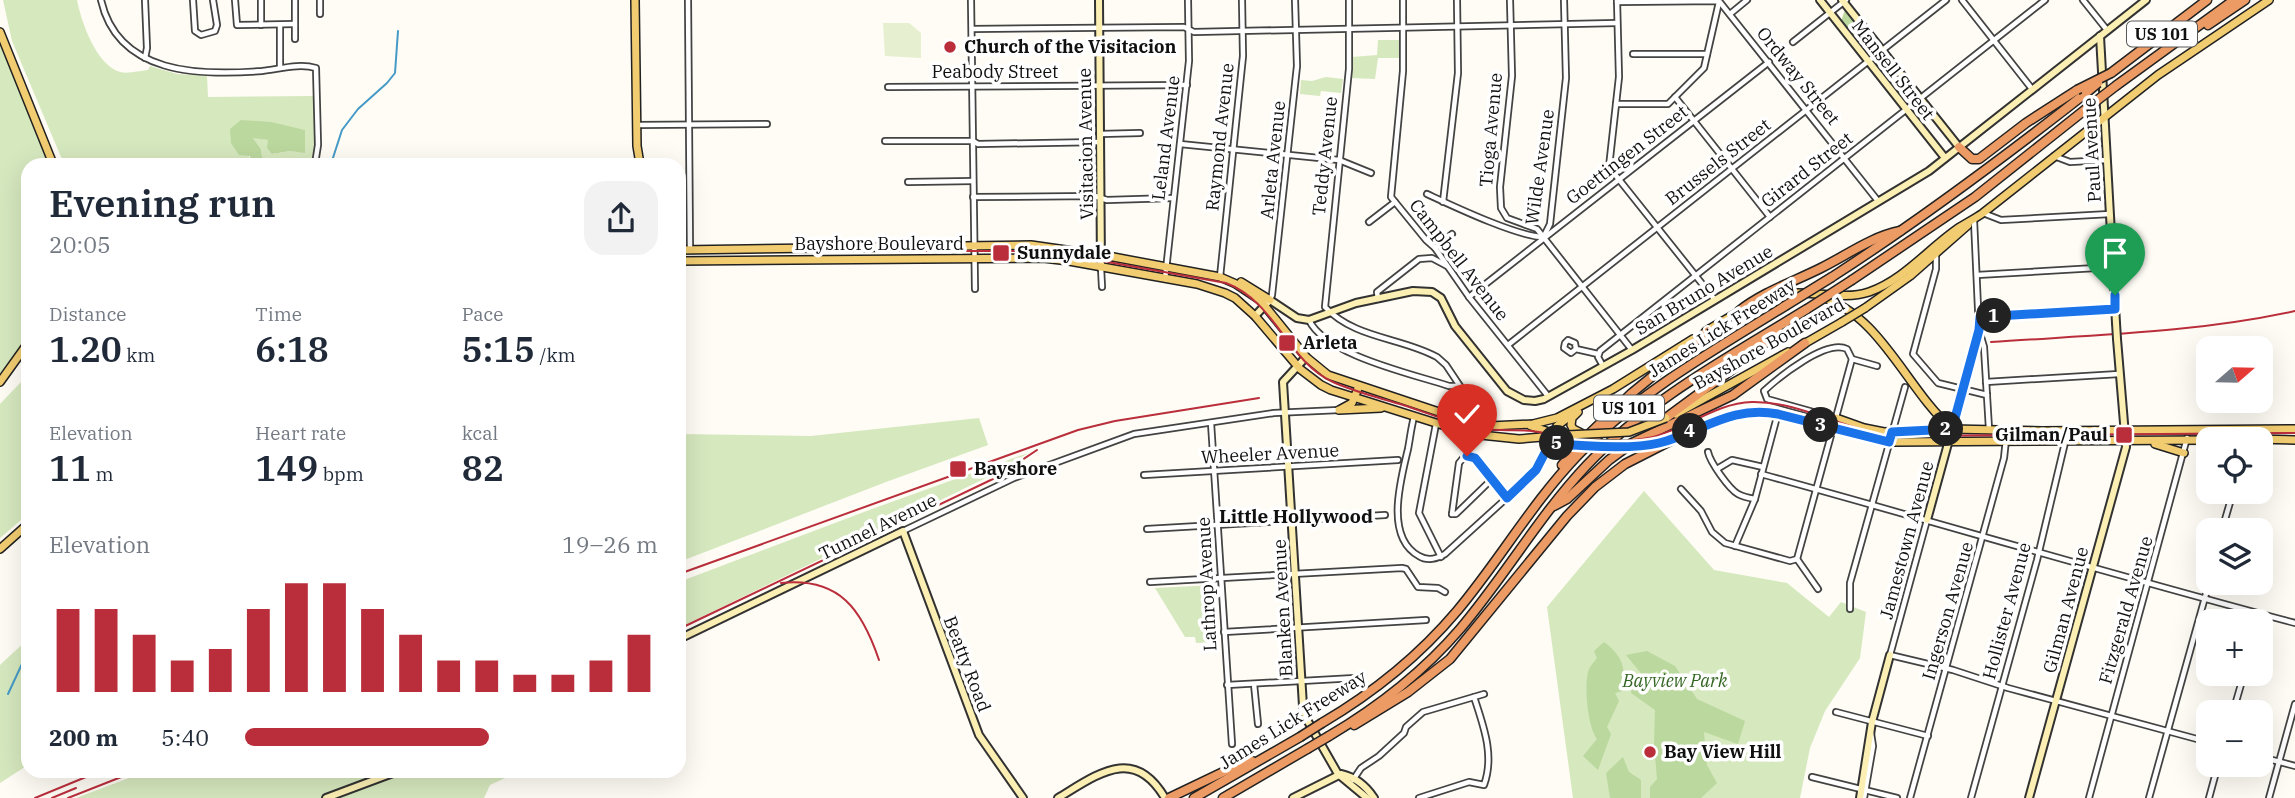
<!DOCTYPE html>
<html lang="en">
<head>
<meta charset="utf-8">
<style>
	:root { --surface:#fff; --page:#f2f2f3; --text:#1f2937; --muted:#747a83; --accent:#ba2e3c }
	body { margin:0; font-family:"IBM Plex Serif",serif; background:var(--page); color:var(--text); height:100vh; display:flex; flex-direction:column; font-size:26px; white-space:nowrap }
	* { box-sizing:border-box; margin:0 }
	p { font-size:23px; color:var(--muted) }
	.icon { flex:none; width:38px; height:38px; fill:none; stroke:currentColor; stroke-width:2; stroke-linecap:round; stroke-linejoin:round }
	.map { position:relative; flex:1; overflow:hidden }
	.side { position:absolute; left:21px; top:158px; width:665px; height:620px; display:flex; flex-direction:column; background:var(--surface); border-radius:21px; box-shadow:0 7px 28px #0002 }
	.side>* { flex:none }
	.needle { width:46px; rotate:70deg }
	.fabs { position:absolute; left:2196px; top:336px; display:grid; gap:14px }
	.fabs a { display:grid; place-items:center; width:77px; height:77px; border-radius:14px; background:var(--surface); box-shadow:0 7px 28px #0002; font-size:35px }
	.pin { position:absolute; display:grid; place-items:center; width:60px; height:60px; color:#fff; margin:-72px -30px; border-radius:50% 50% 50% 0; rotate:-45deg; box-shadow:0 0 7px #0007 }
	.pin .icon { rotate:45deg }
	.km { position:absolute; width:35px; height:35px; margin:-18px; border-radius:50%; background:#222; color:#fff; font-size:19px; line-height:35px; text-align:center }
	.round { display:grid; place-items:center; flex:none; width:74px; height:74px; border-radius:21px; background:var(--page) }
	.headline { display:flex; align-items:center; justify-content:space-between; height:119px; padding:0 28px }
	h1 { font-size:38px; font-weight:600; line-height:52px }
	.stats { display:grid; grid-template-columns:repeat(3,1fr); gap:10px; height:119px; padding:7px 28px }
	.stats div { display:grid; align-content:center }
	.stats b { font-size:35px; font-weight:600 }
	.stats small { font-size:19px; font-weight:400 }
	.stats p { font-size:19px }
	.chart { height:196px; padding:14px 28px }
	.chart p { display:flex; justify-content:space-between }
	.chart svg { width:100%; height:126px; margin-top:7px; stroke:var(--accent); stroke-width:6 }
	ul { padding:0 28px; list-style:none; font-size:23px }
	li { display:grid; grid-template-columns:112px 84px 1fr; align-items:center; height:52px }
	li i { height:18px; border-radius:9px; background:var(--accent) }
	.map>svg:first-child { display:block }
	.green { fill:#d6e8be }
	.forest { fill:#bbd89e }
	.pitch { fill:#e6f0d0 }
	.lines { fill:none; stroke-linecap:round; stroke-linejoin:round }
	.stream { stroke:#469ac7; stroke-width:2 }
	.street-casing { stroke:#434343; stroke-width:8 }
	.secondary-casing { stroke:#323232; stroke-width:10 }
	.primary-casing { stroke:#212121; stroke-width:10 }
	.highway-casing { stroke:#212121; stroke-width:11 }
	.street { stroke:#fff; stroke-width:4.5 }
	.secondary { stroke:#fbefb3; stroke-width:6 }
	.primary { stroke:#f1cc71; stroke-width:7 }
	.highway { stroke:#ed9b64; stroke-width:8 }
	.tram { stroke:#ba2e3c; stroke-width:2 }
	.rail { stroke:#ba2e3c; stroke-width:2 }
	.secondary-bridge-casing { stroke:#323232; stroke-width:10; stroke-linecap:butt }
	.primary-bridge-casing { stroke:#212121; stroke-width:10; stroke-linecap:butt }
	.highway-bridge-casing { stroke:#212121; stroke-width:11; stroke-linecap:butt }
	.secondary-bridge { stroke:#fbefb3; stroke-width:6 }
	.primary-bridge { stroke:#f1cc71; stroke-width:7 }
	.highway-bridge { stroke:#ed9b64; stroke-width:8 }
	.route-casing { stroke:#fff; stroke-width:14 }
	.route { stroke:#1a73e8; stroke-width:9 }
	.poi-dot { fill:#ba2e3c; stroke:#fff; stroke-width:2.5 }
	.labels { text-anchor:middle; stroke-width:7; stroke-linejoin:round; paint-order:stroke }
	.shield { fill:#fff; stroke:#585858; stroke-width:2 }
	.shield-label { font-size:16px; font-weight:bold; fill:#101010 }
	.poi-label { font-size:18px; font-weight:bold; fill:#101010; stroke:#fff; text-anchor:start }
	.street-label { font-size:18px; fill:#101010; stroke:#fff }
	.park-label { font-size:18px; font-style:italic; fill:#346623; stroke:#fff }
	.neighbourhood-label { font-size:19px; font-weight:bold; fill:#101010; stroke:#fff }
</style>
</head>
<body>
<div class="map">
<svg width="2295" height="798" viewBox="0 0 2295 798">
	<rect width="100%" height="100%" fill="#fefcf4"/>
	<g class="green">
		<path d="M3,0H77C81,21 96,65 120,72C128,74 139,71 148,70L150,66L177,74L207,76L208,97L314,96V151L310,164H263L261,149L252,137L268,140L272,154L290,151L304,152L305,130L241,120L251,164H64L12,41Z"/>
		<polygon points="0,32 53,164 28,164 28,343 16,359 0,373"/>
		<polygon points="1378,40 1401,40 1402,58 1378,58 1375,79 1351,78 1352,57 1377,55"/>
		<polygon points="1326,77 1343,79 1341,93 1321,91 1320,96 1300,94 1301,80 1312,81"/>
		<polygon points="28,358 28,514 0,538 0,404 21,382"/>
		<polygon points="979,418 988,445 886,482 679,562 679,434 811,436"/>
		<polygon points="1028,453 996,473 679,628 679,582 872,509"/>
		<polygon points="1644,491 1714,570 1787,583 1829,617 1841,602 1866,612 1860,658 1825,711 1810,748 1800,798 1573,798 1547,607"/>
		<polygon points="1215,585 1219,642 1196,643 1195,637 1185,637 1155,588"/>
		<polygon points="28,639 28,765 0,783 0,665"/>
		<polygon points="150,770 522,770 490,785 484,798 76,798"/>
	</g>
	<g class="forest">
		<polygon points="1845,10 1872,43 1871,46 1874,50 1871,52 1868,49 1865,51 1841,21"/>
		<polygon points="241,120 271,122 305,130 305,153 290,151 272,154 267,148 268,140 253,138 261,149 263,164 251,164 250,156 239,155 231,143 230,129"/>
		<path d="M1604,642C1623,656 1626,668 1623,691L1615,693L1619,701L1607,727L1611,734L1598,770L1583,756L1597,739C1588,727 1584,688 1588,672C1589,667 1594,662 1597,658L1594,651Z"/>
		<polygon points="1647,651 1675,666 1697,699 1745,721 1738,744 1704,732 1707,765 1717,783 1701,798 1650,798 1650,787 1657,779 1654,744 1655,710 1631,693 1633,676 1655,690 1658,671 1644,677 1626,655"/>
		<polygon points="1623,757 1629,772 1641,780 1641,798 1610,798 1606,773"/>
	</g>
	<polygon class="pitch" points="883,23 909,23 921,33 921,58 885,56"/>
	<g class="lines">
		<g class="stream">
			<polyline points="331,164 342,130 358,109 387,83 395,73 398,31"/>
			<polyline points="8,694 28,651"/>
		</g>
		<defs>
			<g id="street">
				<path d="M101,0C118,75 200,76 262,71C280,69 299,63 316,68L318,145L315,164"/>
				<polyline points="145,0 147,48 145,58"/>
				<polyline points="193,0 195,31 201,35 215,31 217,25 213,0"/>
				<polyline points="235,0 237,25 295,24"/>
				<polyline points="261,0 261,25"/>
				<polyline points="295,0 295,39"/>
				<polyline points="320,0 320,14"/>
				<polyline points="688,0 690,249"/>
				<polyline points="971,0 975,289"/>
				<polyline points="1403,0 1403,71 1391,197 1426,240 1435,248 1469,297 1548,396"/>
				<polyline points="1510,0 1512,76 1500,187 1501,208 1507,218 1537,229 1632,350"/>
				<polyline points="1617,0 1619,77 1609,167 1715,300"/>
				<polyline points="1962,0 2032,89"/>
				<polyline points="2083,0 2107,30"/>
				<polyline points="1617,2 1719,1 1878,201"/>
				<polyline points="1730,14 1747,0"/>
				<polyline points="280,25 280,68"/>
				<polyline points="972,29 1184,27 1194,32 1617,23"/>
				<polyline points="1793,42 1846,0"/>
				<polyline points="1633,54 1707,54"/>
				<polyline points="888,87 1187,85"/>
				<polyline points="1675,97 1770,217"/>
				<polyline points="1616,104 1668,104 1704,68 1719,2"/>
				<polyline points="637,125 767,124"/>
				<polyline points="1100,134 1140,133"/>
				<polyline points="885,141 973,141 978,144 1100,142"/>
				<polyline points="1180,144 1339,160 1371,173"/>
				<polyline points="2054,156 2070,162 2107,160"/>
				<polyline points="908,182 973,181"/>
				<path d="M1427,194C1453,206 1516,236 1543,237"/>
				<polyline points="973,197 1095,196 1107,200 1173,198"/>
				<polyline points="1443,202 1458,73 1457,0"/>
				<polyline points="1983,213 2001,220 2110,214"/>
				<polyline points="1369,222 1395,202"/>
				<polyline points="1544,236 1550,224 1566,78 1564,0"/>
				<polyline points="1435,248 1452,234"/>
				<polyline points="1936,255 1936,269 1913,354 1938,383 1987,395"/>
				<polyline points="1101,268 1102,287"/>
				<polyline points="1977,275 2113,267"/>
				<polyline points="1220,277 1243,56 1242,0"/>
				<polyline points="1165,279 1189,61 1188,0"/>
				<polyline points="1469,297 1769,62"/>
				<polyline points="1378,299 1377,292 1419,259 1432,258 1447,266"/>
				<polyline points="1270,300 1272,295 1297,66 1295,0"/>
				<polyline points="1980,317 2115,309"/>
				<path d="M1309,320C1325,355 1413,374 1449,386H1460L1446,365L1437,357C1400,337 1355,339 1325,307L1349,69V0"/>
				<polyline points="1979,330 1984,347 1989,429"/>
				<polyline points="1508,345 1946,0"/>
				<polyline points="1576,349 1575,343 1568,340 1565,343 1564,348 1571,353 1576,349 1598,354"/>
				<polyline points="1603,366 1598,357 1600,351 2045,0"/>
				<polyline points="1986,382 2119,374"/>
				<path d="M1414,417C1411,428 1410,439 1408,449C1401,479 1384,537 1419,556C1427,561 1437,559 1445,554L1531,476L1542,462L1550,443"/>
				<path d="M1835,418L1767,399L1764,391C1779,377 1826,339 1847,349L1852,359L1877,366"/>
				<polyline points="1211,423 1232,744"/>
				<polyline points="1436,424 1419,513 1441,557"/>
				<polyline points="1952,428 1979,330 1974,220"/>
				<path d="M1708,452C1710,462 1729,489 1738,494C1743,497 1749,498 1755,499"/>
				<polyline points="1717,469 1732,460 1763,467"/>
				<path d="M1761,474C1939,523 2117,576 2295,623"/>
				<polyline points="1144,475 1398,460"/>
				<polyline points="1681,489 1701,511 1712,532 1725,543 1790,561 1797,559 1852,359"/>
				<polyline points="1452,514 1459,463 1464,457 1475,458 1507,498"/>
				<polyline points="1452,514 1456,514 1491,480"/>
				<polyline points="1927,520 1890,655 1953,670 2008,688 2208,742"/>
				<polyline points="1147,529 1385,515"/>
				<polyline points="2222,530 2233,492"/>
				<polyline points="903,531 1014,478 1134,434 1274,413 1339,410"/>
				<polyline points="1735,546 1755,499 1778,413"/>
				<polyline points="1797,559 1818,589"/>
				<polyline points="1150,582 1402,568 1406,569 1418,587 1438,588 1445,592"/>
				<polyline points="1850,609 1850,583 1905,387"/>
				<polyline points="1224,632 1426,620"/>
				<polyline points="1254,684 1258,724"/>
				<polyline points="1227,685 1355,678"/>
				<polyline points="1836,712 1928,736"/>
				<polyline points="2233,712 2244,674"/>
				<polyline points="2261,757 2295,766"/>
				<polyline points="1812,777 1897,798"/>
				<polyline points="1353,780 1361,768 1379,756 1404,733 1406,727 1423,712 1484,694"/>
				<path d="M1419,798L1469,782L1484,785C1495,755 1483,725 1474,697"/>
				<polyline points="1864,798 1873,746 1871,733"/>
				<polyline points="1910,798 2004,458 2007,430"/>
				<polyline points="1971,798 2037,560 2068,430"/>
				<polyline points="2089,798 2187,438"/>
				<polyline points="2149,798 2209,583"/>
				<polyline points="2209,798 2218,765"/>
				<polyline points="2269,798 2295,704"/>
			</g>
			<g id="secondary">
				<polyline points="1099,0 1101,268"/>
				<polyline points="1820,0 1945,158"/>
				<polyline points="1842,0 1959,147"/>
				<polyline points="2100,36 2116,323"/>
				<polyline points="1255,316 1270,300 1297,318 1309,320 1356,303 1413,291 1432,292 1441,298 1455,326 1507,391 1524,400 1535,401 1544,399 1632,350 1929,171 2146,0"/>
				<polyline points="1306,357 1283,382 1303,706 1306,718 1338,774 1367,798"/>
				<polyline points="1927,520 1952,429"/>
				<polyline points="679,639 903,531 979,735 1023,798"/>
				<polyline points="326,798 401,770"/>
				<path d="M1058,798C1098,774 1134,745 1165,798"/>
				<path d="M1293,798L1341,774C1355,777 1366,786 1374,798"/>
				<polyline points="1860,798 1872,722 1890,655"/>
				<polyline points="2029,798 2126,447 2117,339"/>
			</g>
			<g id="primary">
				<polyline points="635,0 637,146 640,164"/>
				<polyline points="0,32 53,164"/>
				<polyline points="679,250 1031,245 1108,256 1220,277 1236,284 1260,300 1306,357 1328,375 1466,421 1490,426 1533,424 1557,418 1613,389 1693,339"/>
				<polyline points="679,261 1043,258 1069,261 1197,284 1225,293 1235,298 1255,316 1300,369 1321,385 1331,390 1471,434 1519,439 1567,435"/>
				<polyline points="1241,282 1270,300"/>
				<path d="M1821,297C1881,315 1907,390 1952,429"/>
				<polyline points="1865,308 1910,276 1968,225"/>
				<path d="M1706,331C1734,315 1761,295 1794,293C1818,292 1845,300 1869,292C1904,280 1930,247 1960,227C1968,222 1976,218 1983,213L2158,75L2269,0"/>
				<polyline points="1802,345 1842,322"/>
				<polyline points="0,382 28,343"/>
				<polyline points="1341,409 1352,403 1359,386"/>
				<polyline points="1339,410 1381,408"/>
				<polyline points="1578,412 1572,418 1571,425 1573,429 1581,433"/>
				<polyline points="1676,414 1788,352"/>
				<polyline points="1836,418 1864,428 1884,432 1952,429 2042,431 2295,429"/>
				<polyline points="1531,426 1546,431 1550,440"/>
				<path d="M1675,437C1712,424 1737,407 1778,413L1872,439L1895,442L2208,440"/>
				<polyline points="2253,439 2295,440"/>
				<polyline points="1550,443 1557,426 1570,416"/>
				<polyline points="2155,444 2184,453"/>
				<polyline points="0,549 28,524"/>
			</g>
			<g id="highway">
				<polyline points="2208,25 2245,0"/>
				<polyline points="2111,73 2207,0"/>
				<polyline points="2117,85 2234,0"/>
				<polyline points="1959,147 1972,159 1979,159 2026,123 2077,90"/>
				<path d="M1832,277C1920,220 2003,158 2086,93"/>
				<polyline points="1852,280 1975,197 2091,105"/>
				<path d="M1739,311C1763,292 1793,282 1821,268C1847,255 1871,237 1900,231"/>
				<polyline points="1666,418 1742,362 1778,332"/>
				<polyline points="1562,465 1585,438 1632,393 1709,330"/>
				<polyline points="1554,506 1567,499 1609,460 1632,443 1733,395 1805,343"/>
				<path d="M1322,723C1373,693 1419,656 1457,611C1499,561 1532,503 1578,455C1637,393 1713,351 1785,306"/>
				<polyline points="1354,725 1408,692 1450,659 1567,516 1595,487 1625,464 1678,437"/>
				<path d="M1329,736C1378,707 1423,672 1460,629C1505,576 1539,516 1587,465C1649,399 1731,356 1807,309"/>
				<polyline points="1169,798 1238,765 1252,761"/>
				<polyline points="1194,798 1300,737"/>
				<polyline points="1223,798 1307,749"/>
			</g>
		</defs>
		<use href="#street" class="street-casing"/>
		<use href="#secondary" class="secondary-casing"/>
		<use href="#primary" class="primary-casing"/>
		<use href="#highway" class="highway-casing"/>
		<use href="#street" class="street"/>
		<use href="#secondary" class="secondary"/>
		<use href="#primary" class="primary"/>
		<use href="#highway" class="highway"/>
		<path class="tram" d="M890,251H1046L1226,283C1276,302 1287,361 1333,382C1355,392 1380,398 1403,405C1428,413 1454,424 1479,428C1497,432 1515,429 1532,431C1570,437 1609,446 1648,438C1684,431 1714,403 1752,402C1800,401 1844,430 1891,436L2295,433"/>
		<g class="rail">
			<path d="M1991,342C2092,335 2195,333 2295,311"/>
			<polyline points="679,574 1078,430 1115,421 1259,398"/>
			<path d="M781,583C840,577 862,610 879,660"/>
			<polyline points="679,629 995,478 1037,450"/>
			<polyline points="35,798 103,770"/>
			<polyline points="52,798 76,788"/>
			<polyline points="68,798 139,770"/>
		</g>
		<defs>
			<polyline id="secondary-bridge" points="2116,323 2117,339"/>
			<g id="primary-bridge">
				<polyline points="1842,322 1865,308"/>
				<polyline points="1567,435 1629,432 1666,418"/>
				<polyline points="1558,443 1645,445"/>
			</g>
			<g id="highway-bridge">
				<polyline points="2077,90 2111,73"/>
				<polyline points="2086,93 2098,83"/>
				<polyline points="2091,105 2117,85"/>
				<polyline points="1785,306 1832,277"/>
				<polyline points="1807,309 1852,280"/>
				<polyline points="1300,737 1322,723"/>
				<polyline points="1307,749 1329,736"/>
			</g>
		</defs>
		<use href="#secondary-bridge" class="secondary-bridge-casing"/>
		<use href="#primary-bridge" class="primary-bridge-casing"/>
		<use href="#highway-bridge" class="highway-bridge-casing"/>
		<use href="#secondary-bridge" class="secondary-bridge"/>
		<use href="#primary-bridge" class="primary-bridge"/>
		<use href="#highway-bridge" class="highway-bridge"/>
	</g>
	<g class="lines">
		<defs>
			<path id="route" d="M1467,456L1475,458L1507,498L1536,470L1550,443C1581,446 1630,450 1659,443C1702,432 1730,405 1778,414L1889,442L1892,432L1952,429L1979,330L1980,317L2115,309V295"/>
		</defs>
		<use href="#route" class="route-casing"/>
		<use href="#route" class="route"/>
	</g>
	<g class="poi-dot">
		<circle cx="950" cy="47" r="7"/>
		<rect x="992" y="244" width="18" height="18" rx="3.5"/>
		<rect x="1278" y="334" width="18" height="18" rx="3.5"/>
		<rect x="2115" y="426" width="18" height="18" rx="3.5"/>
		<rect x="949" y="460" width="18" height="18" rx="3.5"/>
		<circle cx="1650" cy="752" r="7"/>
	</g>
	<g class="labels">
		<g class="shield">
			<rect x="2127" y="21.5" width="70" height="25" rx="5"/>
			<rect x="1594" y="395.5" width="70" height="25" rx="5"/>
		</g>
		<g class="shield-label">
			<text x="2162" y="40">US 101</text>
			<text x="1629" y="414">US 101</text>
		</g>
		<g class="poi-label">
			<text x="964" y="53">Church of the Visitacion</text>
			<text x="1017" y="259">Sunnydale</text>
			<text x="1303" y="349">Arleta</text>
			<text x="2108" y="441" text-anchor="end">Gilman/Paul</text>
			<text x="974" y="475">Bayshore</text>
			<text x="1664" y="758">Bay View Hill</text>
		</g>
		<g class="street-label">
			<text transform="translate(1893 70) rotate(52)" y="6">Mansell Street</text>
			<text x="995" y="78">Peabody Street</text>
			<text transform="translate(1798 76) rotate(51)" y="6">Ordway Street</text>
			<text transform="translate(1491 130) rotate(-85)" y="6">Tioga Avenue</text>
			<text transform="translate(1220 137) rotate(-84)" y="6">Raymond Avenue</text>
			<text transform="translate(1166 138) rotate(-83)" y="6">Leland Avenue</text>
			<text transform="translate(1086 144) rotate(-91)" y="6">Visitacion Avenue</text>
			<text transform="translate(2092 150) rotate(-93)" y="6">Paul Avenue</text>
			<text transform="translate(1627 155) rotate(-38)" y="6">Goettingen Street</text>
			<text transform="translate(1325 156) rotate(-84)" y="6">Teddy Avenue</text>
			<text transform="translate(1273 160) rotate(-84)" y="6">Arleta Avenue</text>
			<text transform="translate(1718 162) rotate(-38)" y="6">Brussels Street</text>
			<text transform="translate(1540 167) rotate(-82)" y="6">Wilde Avenue</text>
			<text transform="translate(1807 170) rotate(-38)" y="6">Girard Street</text>
			<text x="879" y="250">Bayshore Boulevard</text>
			<text transform="translate(1459 260) rotate(52)" y="6">Campbell Avenue</text>
			<text transform="translate(1704 290) rotate(-31)" y="6">San Bruno Avenue</text>
			<text transform="translate(1722 328) rotate(-32)" y="6">James Lick Freeway</text>
			<text transform="translate(1769 344) rotate(-29)" y="6">Bayshore Boulevard</text>
			<text transform="translate(1270 454) rotate(-3)" y="6">Wheeler Avenue</text>
			<text transform="translate(878 527) rotate(-26)" y="6">Tunnel Avenue</text>
			<text transform="translate(1907 540) rotate(-75)" y="6">Jamestown Avenue</text>
			<text transform="translate(1207 584) rotate(-93)" y="6">Lathrop Avenue</text>
			<text transform="translate(1283 608) rotate(-93)" y="6">Blanken Avenue</text>
			<text transform="translate(2066 610) rotate(-75)" y="6">Gilman Avenue</text>
			<text transform="translate(2126 610) rotate(-74)" y="6">Fitzgerald Avenue</text>
			<text transform="translate(1948 611) rotate(-74)" y="6">Ingerson Avenue</text>
			<text transform="translate(2007 611) rotate(-75)" y="6">Hollister Avenue</text>
			<text transform="translate(967 664) rotate(69)" y="6">Beatty Road</text>
			<text transform="translate(1293 720) rotate(-32)" y="6">James Lick Freeway</text>
		</g>
		<g class="park-label">
			<text x="1675" y="687">Bayview Park</text>
		</g>
		<g class="neighbourhood-label">
			<text x="1296" y="523">Little Hollywood</text>
		</g>
	</g>
</svg>
<div class="fabs">
<a><svg class="needle" viewBox="-14 -14 28 28"><path d="M0-13l5 13h-10z" fill="#e53935"/><path d="M0 13l5-13h-10z" fill="#747a83"/></svg></a>
<a><svg class="icon" aria-label="locate" viewBox="0 0 24 24"><circle cx="12" cy="12" r="6"/><path d="M12 2v4M12 18v4M2 12h4M18 12h4"/></svg></a>
<a><svg class="icon" aria-label="layers" viewBox="0 0 24 24"><path d="M12 4l9 5-9 5-9-5zM3 14l9 5 9-5"/></svg></a>
<a>+</a>
<a>−</a>
</div>
<div class="pin" style="left:2115px;top:295px;background:#1e9e55"><svg class="icon" aria-label="arrive" viewBox="0 0 24 24"><path d="M6 21V4h12l-3 4 3 4H6"/></svg></div>
<div class="pin" style="left:1467px;top:456px;background:#d93025"><svg class="icon" aria-label="check" viewBox="0 0 24 24"><path d="M5 12l5 5 9-10"/></svg></div>
<b class="km" style="left:1994px;top:316px">1</b>
<b class="km" style="left:1946px;top:429px">2</b>
<b class="km" style="left:1821px;top:425px">3</b>
<b class="km" style="left:1690px;top:431px">4</b>
<b class="km" style="left:1557px;top:443px">5</b>
<section class="side">
<div class="headline"><div><h1>Evening run</h1><p>20:05</p></div><a class="round"><svg class="icon" aria-label="share" viewBox="0 0 24 24"><path d="M12 15V3M7 8l5-5 5 5M5 13v7h14v-7"/></svg></a></div>
<div class="stats">
<div><p>Distance</p><b>1.20<small> km</small></b></div>
<div><p>Time</p><b>6:18</b></div>
<div><p>Pace</p><b>5:15<small> /km</small></b></div>
</div>
<div class="stats">
<div><p>Elevation</p><b>11<small> m</small></b></div>
<div><p>Heart rate</p><b>149<small> bpm</small></b></div>
<div><p>kcal</p><b>82</b></div>
</div>
<div class="chart"><p><span>Elevation</span>19–26 m</p>
<svg viewBox="0 0 160 44" preserveAspectRatio="none"><path d="M5 44V15M15 44V15M25 44V24M35 44V33M45 44V29M55 44V15M65 44V6M75 44V6M85 44V15M95 44V24M105 44V33M115 44V33M125 44V38M135 44V38M145 44V33M155 44V24"/></svg>
</div>
<ul>
<li><b>200 m</b>5:40<i style="width:59%"></i></li>
</ul>
</section>
</div>
</body>
</html>
